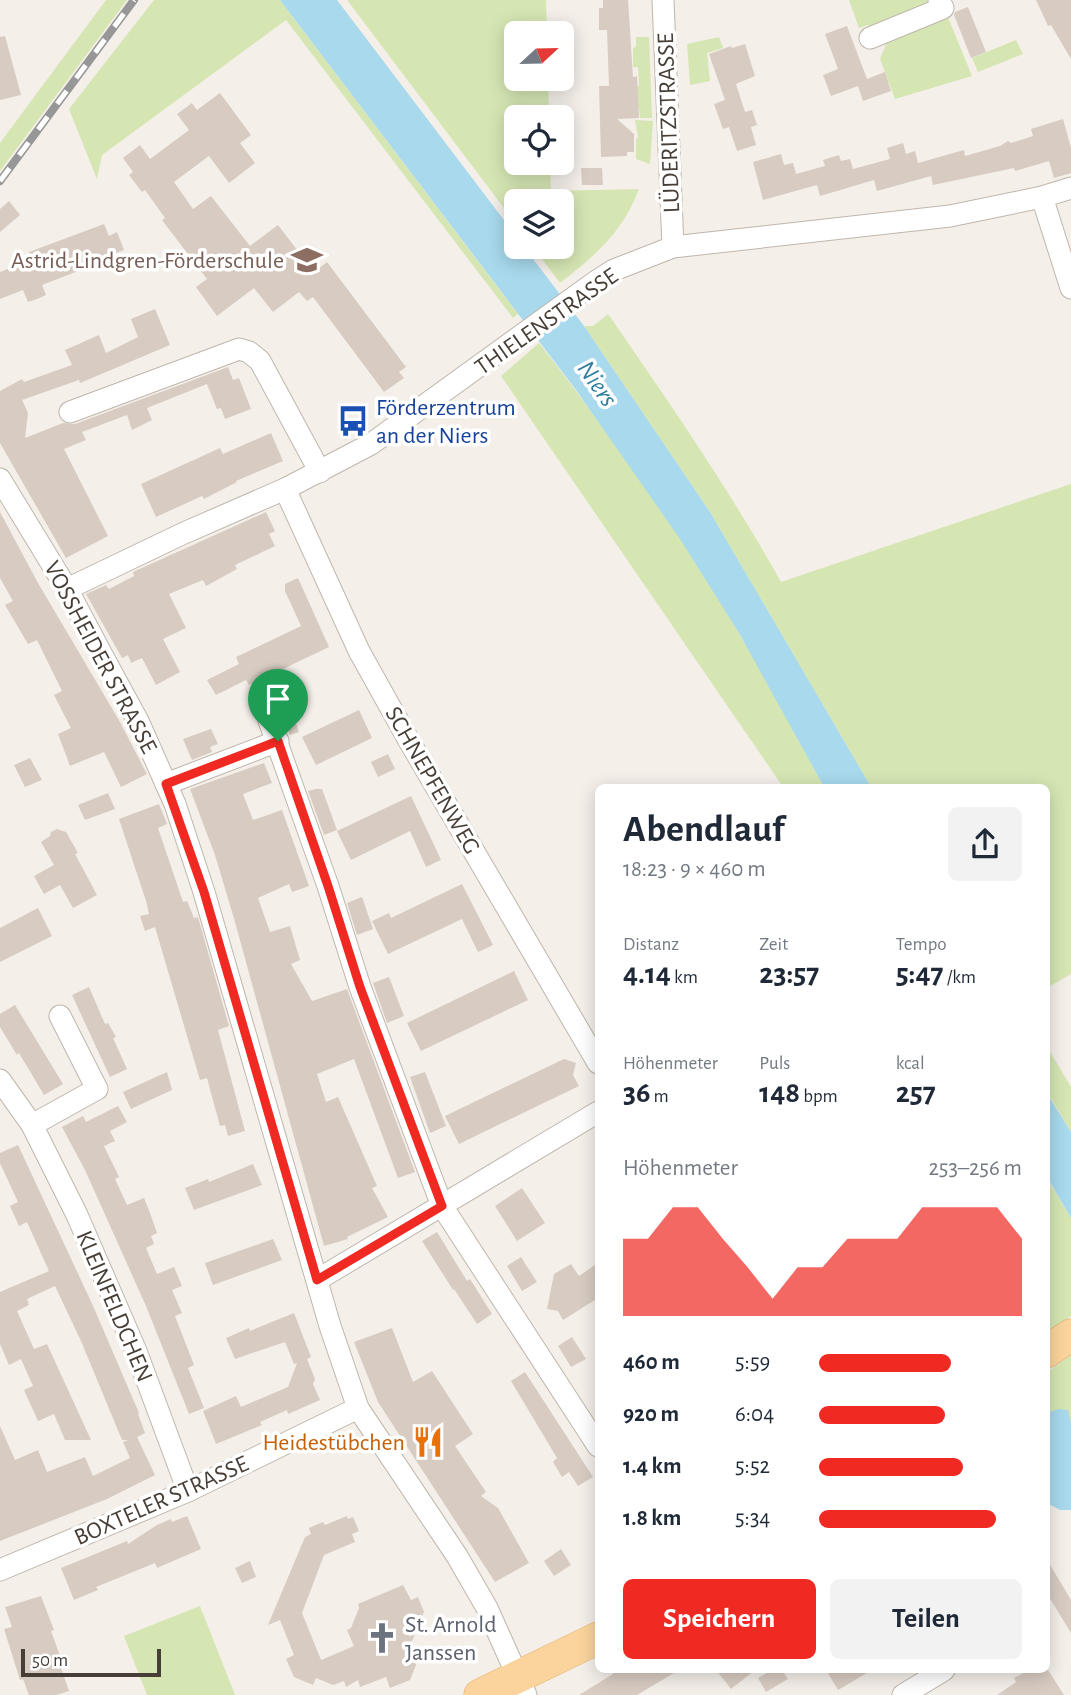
<!DOCTYPE html>
<html lang="de">
<head>
<meta charset="utf-8">
<style>
	:root { --surface:#fff; --page:#f2f2f3; --text:#1f2937; --muted:#747a83; --accent:#f02923 }
	body { margin:0; font-family:"Alegreya Sans",sans-serif; background:var(--page); color:var(--text); height:100vh; display:flex; flex-direction:column; font-size:26px; white-space:nowrap }
	* { box-sizing:border-box; margin:0 }
	p { font-size:23px; color:var(--muted) }
	.icon { flex:none; width:38px; height:38px; fill:none; stroke:currentColor; stroke-width:2; stroke-linecap:round; stroke-linejoin:round }
	.map { position:relative; flex:1; overflow:hidden }
	.details { position:absolute; left:595px; top:784px; width:455px; height:889px; display:flex; flex-direction:column; background:var(--surface); border-radius:10px; box-shadow:0 4px 18px #0003 }
	.details>* { flex:none }
	.needle { width:46px; rotate:68deg }
	.buttons { position:absolute; left:504px; top:21px; display:grid; gap:14px }
	.buttons a { display:grid; place-items:center; width:70px; height:70px; border-radius:10px; background:var(--surface); box-shadow:0 4px 18px #0003; font-size:35px }
	.scale { position:absolute; left:21px; bottom:18px; width:140px; box-sizing:border-box; padding-left:7px; border:4px solid #473f37; border-top:0; font-size:19px; line-height:24px; white-space:nowrap; color:#473f37; -webkit-text-stroke:5px #fff; paint-order:stroke }
	.pin { position:absolute; display:grid; place-items:center; width:60px; height:60px; color:#fff; margin:-72px -30px; border-radius:50% 50% 50% 0; rotate:-45deg; box-shadow:0 0 7px #0007 }
	.pin .icon { rotate:45deg }
	.round { display:grid; place-items:center; flex:none; width:74px; height:74px; border-radius:10px; background:var(--page) }
	.headline { display:flex; align-items:center; justify-content:space-between; height:119px; padding:0 28px }
	h1 { font-size:38px; font-weight:700; line-height:52px }
	.figures { display:grid; grid-template-columns:repeat(3,1fr); gap:10px; height:119px; padding:7px 28px }
	.figures div { display:grid; align-content:center }
	.figures b { font-size:30px; font-weight:700 }
	.figures small { font-size:19px; font-weight:400 }
	.figures p { font-size:19px }
	.chart { height:196px; padding:14px 28px }
	.chart p { display:flex; justify-content:space-between }
	.chart svg { width:100%; height:126px; margin-top:7px; fill:var(--accent); opacity:.7 }
	.cta { display:flex; gap:14px; margin-top:auto; padding:14px 28px }
	.cta a { flex:1; height:80px; border-radius:10px; background:var(--accent); color:#fff; font-size:28px; font-weight:700; line-height:80px; text-align:center }
	.cta a+a { background:var(--page); color:var(--text) }
	ul { padding:0 28px; list-style:none; font-size:23px }
	li { display:grid; grid-template-columns:112px 84px 1fr; align-items:center; height:52px }
	li i { height:18px; border-radius:9px; background:var(--accent) }
	.map>svg:first-child { display:block }
	.green { fill:#d5e6b3 }
	.water { fill:#a8d9ed }
	.building { fill:#d8ccc2 }
	.lines { fill:none; stroke-linecap:round; stroke-linejoin:round }
	.street-casing { stroke:#bfb6ac; stroke-width:23 }
	.primary-casing { stroke:#dfae6b; stroke-width:33 }
	.street { stroke:#fff; stroke-width:21 }
	.primary { stroke:#fad49c; stroke-width:32 }
	.rail-casing { stroke:#979797; stroke-width:8 }
	.rail { stroke:#fff; stroke-width:5; stroke-dasharray:16; stroke-linecap:butt }
	.route-casing { stroke:#fff; stroke-width:14 }
	.route { stroke:#f02923; stroke-width:9 }
	.labels { text-anchor:middle; stroke-width:7; stroke-linejoin:round; paint-order:stroke }
	.street-label { font-size:24px; fill:#473f37; stroke:#fff }
	.education-label { font-size:24px; fill:#785e54; stroke:#fff; text-anchor:end }
	.transit-label { font-size:24px; fill:#164399; stroke:#fff; text-anchor:start }
	.food-label { font-size:24px; fill:#c56008; stroke:#fff; text-anchor:end }
	.worship-label { font-size:24px; fill:#5b616d; stroke:#fff; text-anchor:start }
	.water-label { font-size:26px; font-style:italic; fill:#317e9f; stroke:#fff }
</style>
</head>
<body>
<div class="map">
<svg width="1071" height="1695" viewBox="0 0 1071 1695">
	<rect width="100%" height="100%" fill="#f4efe9"/>
	<g class="green">
		<polygon points="106,0 127,0 0,171 0,143"/>
		<polygon points="154,0 280,0 518,314 513,318 286,20 102,155 97,179 69,109"/>
		<path d="M347,0H546L547,33H516V79H548L549,117H516V163H550L551,191L639,189C623,232 595,256 560,283L533,247H562V201H516V224Z"/>
		<polygon points="849,0 929,0 925,10 875,29 868,25 859,28"/>
		<polygon points="947,15 972,76 895,99 880,59 889,37"/>
		<polygon points="636,37 649,37 652,118 640,118 639,109 634,109 633,87 639,86 638,67 633,67 633,48 636,47"/>
		<polygon points="719,37 723,48 707,53 710,81 690,85 687,44"/>
		<polygon points="1016,40 1023,54 978,72 972,58"/>
		<polygon points="635,120 653,121 650,164 636,159 636,140 638,137"/>
		<path d="M608,314C669,402 729,489 781,582L1071,484V974L1047,988L1046,788L871,787L710,512L584,326H593Z"/>
		<path d="M539,343C611,435 680,532 739,633C769,683 796,736 824,787H783L501,376Z"/>
		<polygon points="1046,1045 1071,1087 1071,1132 1047,1092"/>
		<polygon points="1046,1177 1071,1218 1071,1316 1047,1333"/>
		<polygon points="1071,1355 1071,1482 1047,1461 1046,1373"/>
		<polygon points="200,1606 235,1695 147,1695 124,1636"/>
	</g>
	<g class="water">
		<polygon points="280,0 337,0 516,236 516,247 524,247 584,326 710,512 871,787 824,787 739,633 680,539 576,390"/>
		<polygon points="1046,1092 1071,1132 1071,1218 1047,1177"/>
		<polygon points="1059,1409 1068,1410 1071,1424 1071,1510 1060,1510 1047,1503 1047,1413"/>
	</g>
	<g class="building">
		<polygon points="603,0 628,0 633,77 637,76 639,118 617,119 634,134 634,152 627,152 627,156 601,157 599,86 609,86 607,30 599,30 599,8 603,8"/>
		<polygon points="1036,0 1071,0 1071,59 1051,25 1048,26"/>
		<polygon points="968,7 986,52 971,58 954,15 955,12"/>
		<polygon points="847,26 867,79 885,72 891,91 863,101 858,86 831,96 823,75 838,69 825,34"/>
		<polygon points="5,36 21,95 0,100 0,37"/>
		<polygon points="745,44 755,76 736,84 745,112 752,110 757,125 751,127 756,145 737,151 729,127 723,129 714,104 725,100 709,54 731,46 732,48"/>
		<polygon points="220,93 251,135 240,143 255,163 229,183 209,156 174,182 193,209 211,196 250,246 278,225 314,272 327,262 406,367 399,372 404,378 384,392 313,297 307,301 299,292 273,312 254,288 217,316 196,287 207,279 162,220 165,218 145,190 142,192 129,175 133,172 123,158 140,145 150,159 189,130 177,114 192,103 197,110"/>
		<polygon points="1063,119 1071,148 1071,173 1054,178 1049,161 1015,171 1014,168 933,185 931,176 877,191 874,180 820,196 817,185 763,200 753,162 781,154 784,165 793,163 796,174 825,166 823,160 839,155 841,161 850,159 853,169 890,159 887,148 903,143 906,154 915,151 918,163 964,150 965,156 1000,146 1008,141 1011,143 1033,136 1031,129"/>
		<polygon points="581,168 602,168 603,185 582,185"/>
		<polygon points="9,201 20,215 0,232 0,209"/>
		<polygon points="104,224 109,236 117,232 124,250 85,265 86,268 42,285 46,295 37,299 28,302 23,290 0,299 0,272 31,260 29,252"/>
		<polygon points="155,309 170,345 80,383 79,380 22,400 28,413 25,438 63,423 75,424 228,367 233,380 239,378 251,409 225,419 221,408 217,409 207,384 147,408 152,420 132,430 127,415 82,432 86,440 64,449 108,536 66,558 0,443 0,391 22,379 24,382 72,365 65,350 99,335 106,353 138,337 131,319"/>
		<polygon points="271,433 283,461 236,481 237,482 204,499 202,496 156,517 141,484 220,448 223,454"/>
		<polygon points="0,512 38,583 120,722 147,774 121,787 104,752 70,766 58,734 71,728 54,695 62,691 37,640 28,644 5,605 13,601 0,578"/>
		<polygon points="266,512 275,531 269,534 275,546 235,565 237,569 206,586 203,580 169,594 186,628 163,639 180,672 156,685 142,658 131,663 128,655 122,658 86,594 106,585 109,589 134,576 133,572"/>
		<polygon points="298,578 329,647 249,685 246,680 216,695 207,680 239,664 236,657 301,626 285,591 285,584"/>
		<polygon points="288,700 299,732 290,735 277,704"/>
		<polygon points="359,710 372,738 316,765 302,737"/>
		<polygon points="211,729 218,744 210,747 212,752 192,760 183,739"/>
		<polygon points="388,754 395,769 378,777 371,762"/>
		<polygon points="30,758 42,780 25,787 14,765"/>
		<polygon points="264,763 272,783 243,794 253,820 282,810 309,886 292,892 289,884 258,898 270,932 290,926 300,960 291,964 312,1001 347,989 415,1172 398,1178 354,1059 317,1074 326,1102 338,1097 377,1186 372,1188 388,1217 347,1237 348,1239 324,1246 235,922 215,855 190,789"/>
		<polygon points="316,789 322,789 337,830 324,835 308,791"/>
		<polygon points="108,793 115,809 85,820 78,805"/>
		<polygon points="411,796 441,860 426,867 410,831 351,860 337,831"/>
		<polygon points="159,804 167,824 158,828 183,902 187,901 194,918 198,917 229,1026 218,1030 245,1131 228,1136 225,1125 220,1126 207,1078 200,1080 155,927 145,931 140,916 149,914 146,901 119,819"/>
		<polygon points="57,829 66,832 78,853 75,854 97,895 73,908 60,885 44,894 34,876 54,865 41,842 50,836 51,832"/>
		<polygon points="462,884 493,945 478,952 462,919 388,954 372,921 389,913 391,918"/>
		<polygon points="362,897 373,929 357,935 347,903"/>
		<polygon points="38,908 52,936 0,962 0,928"/>
		<polygon points="514,971 528,1000 421,1051 407,1023"/>
		<polygon points="389,977 404,1016 387,1023 373,983"/>
		<polygon points="89,987 105,1024 108,1023 116,1037 113,1038 127,1069 110,1077 72,995"/>
		<polygon points="15,1005 63,1084 44,1095 19,1053 17,1055 0,1027 0,1014"/>
		<polygon points="564,1059 576,1063 573,1075 579,1086 459,1144 445,1116"/>
		<polygon points="167,1072 172,1090 131,1109 123,1092"/>
		<polygon points="425,1072 446,1126 430,1133 410,1077"/>
		<polygon points="118,1106 127,1122 110,1131 115,1141 104,1146 119,1177 115,1179 127,1205 144,1198 150,1213 157,1233 151,1236 154,1244 146,1248 157,1274 174,1267 182,1286 172,1290 182,1313 175,1316 194,1365 188,1368 204,1408 189,1414 146,1306 85,1170 62,1127 83,1116 86,1122"/>
		<polygon points="18,1145 94,1308 139,1413 138,1414 145,1433 137,1437 155,1475 107,1499 0,1541 0,1426 15,1460 38,1450 47,1472 85,1457 93,1476 130,1458 123,1442 128,1440 122,1440 81,1341 55,1286 27,1299 29,1305 17,1311 34,1349 47,1344 91,1440 65,1440 54,1414 38,1421 24,1390 33,1386 21,1359 9,1365 0,1344 0,1292 49,1271 27,1222 19,1226 10,1206 18,1202 0,1163 0,1153"/>
		<polygon points="253,1164 262,1185 194,1210 185,1188 208,1179 209,1182"/>
		<polygon points="522,1188 545,1223 517,1241 495,1206"/>
		<polygon points="437,1232 467,1281 470,1279 492,1314 477,1324 454,1289 453,1290 422,1241"/>
		<polygon points="273,1239 282,1260 213,1285 205,1263"/>
		<polygon points="521,1257 537,1282 522,1291 507,1266"/>
		<polygon points="598,1263 598,1298 563,1320 558,1311 547,1309 554,1274 571,1264 579,1276"/>
		<polygon points="294,1313 311,1357 307,1359 315,1379 313,1384 320,1400 288,1414 287,1410 260,1422 262,1425 216,1444 203,1411 236,1396 241,1407 288,1387 297,1363 294,1364 285,1342 235,1359 226,1338 249,1328 250,1331"/>
		<polygon points="392,1328 413,1382 432,1371 473,1434 455,1446 486,1492 481,1496 498,1508 529,1563 495,1582 378,1402 354,1342"/>
		<polygon points="572,1337 586,1359 571,1367 558,1346"/>
		<polygon points="525,1372 593,1477 578,1486 569,1472 562,1477 553,1462 557,1458 511,1381"/>
		<polygon points="187,1516 201,1549 157,1568 155,1563 96,1587 98,1590 74,1600 61,1568 127,1541 128,1544 157,1525 171,1519 172,1522"/>
		<polygon points="347,1516 348,1519 353,1517 359,1531 352,1534 355,1542 324,1555 302,1613 321,1660 354,1646 347,1630 351,1628 359,1608 358,1604 403,1585 411,1600 418,1597 424,1612 406,1656 418,1660 410,1680 390,1688 386,1677 360,1687 358,1680 346,1687 344,1681 333,1685 316,1678 313,1685 294,1677 286,1659 294,1655 280,1620 268,1625 305,1537 311,1534 309,1528 323,1522 325,1525"/>
		<polygon points="561,1549 571,1565 554,1576 544,1561"/>
		<polygon points="1046,1558 1071,1600 1071,1633 1046,1592"/>
		<polygon points="250,1561 256,1577 242,1583 235,1568"/>
		<polygon points="41,1596 54,1630 51,1631 64,1667 61,1668 69,1691 56,1695 29,1695 23,1679 20,1680 4,1629 12,1627 5,1607"/>
		<polygon points="614,1670 679,1670 637,1695 579,1695 613,1674"/>
		<polygon points="716,1670 755,1670 731,1689"/>
		<polygon points="772,1670 782,1670 788,1679 766,1692 758,1678"/>
		<polygon points="826,1670 872,1670 838,1690"/>
		<polygon points="1029,1670 1048,1670 1064,1695 997,1695 1016,1682 1014,1678"/>
	</g>
	<g class="lines">
		<defs>
			<g id="street">
				<polyline points="663,0 673,247"/>
				<polyline points="870,38 943,8 939,0"/>
				<polyline points="1042,197 1071,288"/>
				<polyline points="70,412 239,349 249,352 260,361 320,472"/>
				<polyline points="0,479 67,589 102,655 138,721 175,804 204,892 330,1326 358,1408 457,1556 487,1608 526,1695"/>
				<polyline points="285,489 359,651 408,739 598,1063"/>
				<polyline points="67,589 184,533 285,489 371,444 595,282 614,270 673,247 950,216 1042,197 1071,188"/>
				<polyline points="261,698 328,886 360,987 442,1206 598,1446"/>
				<polyline points="166,784 278,741"/>
				<polyline points="0,1080 32,1125 77,1215 136,1351 188,1491"/>
				<polyline points="32,1125 97,1089 60,1016"/>
				<polyline points="317,1280 598,1112"/>
				<polyline points="0,1570 188,1491 358,1408"/>
				<polyline points="903,1695 944,1670"/>
			</g>
			<g id="primary">
				<polyline points="1046,1352 1071,1335"/>
				<polyline points="480,1695 598,1638"/>
			</g>
		</defs>
		<use href="#street" class="street-casing"/>
		<use href="#primary" class="primary-casing"/>
		<use href="#street" class="street"/>
		<use href="#primary" class="primary"/>
		<defs>
			<polyline id="rail" points="0,181 134,0"/>
		</defs>
		<use href="#rail" class="rail-casing"/>
		<use href="#rail" class="rail"/>
	</g>
	<g class="lines">
		<defs>
			<polygon id="route" points="278,741 328,886 360,987 442,1206 317,1280 204,892 166,784"/>
		</defs>
		<use href="#route" class="route-casing"/>
		<use href="#route" class="route"/>
	</g>
	<defs>
		<symbol id="school-bare" viewBox="-9 -9 18 18"><path d="M0-5L7-2L0 1L-7-2ZM-4 1L0 2.5L4 1V4Q0 6-4 4Z" fill="#8d6e63" stroke="#fff" stroke-width="2.5" paint-order="stroke"/></symbol>
		<symbol id="bus-bare" viewBox="-9 -9 18 18"><path d="M-5-6H5V4H4V6H2V4H-2V6H-4V4H-5ZM-3.5-4V0h7V-4ZM-3.5 1.2v1.5H-2V1.2ZM2 1.2v1.5H3.5V1.2Z" fill="#1a4fb4" stroke="#fff" stroke-width="2.5" paint-order="stroke"/></symbol>
		<symbol id="restaurant-bare" viewBox="-9 -9 18 18"><path d="M-5-6h1v4h1v-4h1v4h1v-4h1v5L-1.5 .5V6h-2V.5L-5-1ZM5-6V6H3V1.5H1.5Q1.5-4 5-6Z" fill="#e8710a" stroke="#fff" stroke-width="2.5" paint-order="stroke"/></symbol>
		<symbol id="church-bare" viewBox="-9 -9 18 18"><path d="M-1.2-6h2.4v3.5h3.3v2.4h-3.3V6h-2.4V-.1h-3.3v-2.4h3.3Z" fill="#6b7280" stroke="#fff" stroke-width="2.5" paint-order="stroke"/></symbol>
	</defs>
	<g fill-rule="evenodd">
		<use href="#school-bare" x="285" y="238" width="44" height="44"/>
		<use href="#bus-bare" x="331" y="399" width="44" height="44"/>
		<use href="#restaurant-bare" x="406" y="1420" width="44" height="44"/>
		<use href="#church-bare" x="360" y="1616" width="44" height="44"/>
	</g>
	<g class="labels">
		<g class="street-label">
			<text transform="translate(668 123) rotate(-92)" y="8">LÜDERITZSTRASSE</text>
			<text transform="translate(546 321) rotate(-35)" y="8">THIELENSTRASSE</text>
			<text transform="translate(101 657) rotate(62)" y="8">VOSSHEIDER STRASSE</text>
			<text transform="translate(433 780) rotate(60)" y="8">SCHNEPFENWEG</text>
			<text transform="translate(115 1306) rotate(67)" y="8">KLEINFELDCHEN</text>
			<text transform="translate(161 1500) rotate(-24)" y="8">BOXTELER STRASSE</text>
		</g>
		<g class="education-label">
			<text x="284" y="268">Astrid-Lindgren-Förderschule</text>
		</g>
		<g class="transit-label">
			<text x="376" y="415">Förderzentrum<tspan x="376" dy="28">an der Niers</tspan></text>
		</g>
		<g class="food-label">
			<text x="405" y="1450">Heidestübchen</text>
		</g>
		<g class="worship-label">
			<text x="405" y="1632">St. Arnold<tspan x="405" dy="28">Janssen</tspan></text>
		</g>
		<g class="water-label">
			<text transform="translate(598 383) rotate(55)" y="9">Niers</text>
		</g>
	</g>
</svg>
<div class="buttons">
<a><svg class="needle" viewBox="-14 -14 28 28"><path d="M0-13l5 13h-10z" fill="#e53935"/><path d="M0 13l5-13h-10z" fill="#747a83"/></svg></a>
<a><svg class="icon" aria-label="locate" viewBox="0 0 24 24"><circle cx="12" cy="12" r="6"/><path d="M12 2v4M12 18v4M2 12h4M18 12h4"/></svg></a>
<a><svg class="icon" aria-label="layers" viewBox="0 0 24 24"><path d="M12 4l9 5-9 5-9-5zM3 14l9 5 9-5"/></svg></a>
</div>
<div class="scale">50 m</div>
<div class="pin" style="left:278px;top:741px;background:#1e9e55"><svg class="icon" aria-label="arrive" viewBox="0 0 24 24"><path d="M6 21V4h12l-3 4 3 4H6"/></svg></div>
<section class="details">
<div class="headline"><div><h1>Abendlauf</h1><p>18:23 · 9 × 460 m</p></div><a class="round"><svg class="icon" aria-label="share" viewBox="0 0 24 24"><path d="M12 15V3M7 8l5-5 5 5M5 13v7h14v-7"/></svg></a></div>
<div class="figures">
<div><p>Distanz</p><b>4.14<small> km</small></b></div>
<div><p>Zeit</p><b>23:57</b></div>
<div><p>Tempo</p><b>5:47<small> /km</small></b></div>
</div>
<div class="figures">
<div><p>Höhenmeter</p><b>36<small> m</small></b></div>
<div><p>Puls</p><b>148<small> bpm</small></b></div>
<div><p>kcal</p><b>257</b></div>
</div>
<div class="chart"><p><span>Höhenmeter</span>253–256 m</p>
<svg viewBox="0 0 160 44" preserveAspectRatio="none"><path d="M0 44V17L10 17L20 6L30 6L40 17L50 27L60 38L70 27L80 27L90 17L100 17L110 17L120 6L130 6L140 6L150 6L160 17V44z"/></svg>
</div>
<ul>
<li><b>460 m</b>5:59<i style="width:65%"></i></li>
<li><b>920 m</b>6:04<i style="width:62%"></i></li>
<li><b>1.4 km</b>5:52<i style="width:71%"></i></li>
<li><b>1.8 km</b>5:34<i style="width:87%"></i></li>
</ul>
<div class="cta"><a>Speichern</a><a>Teilen</a></div>
</section>
</div>
</body>
</html>
